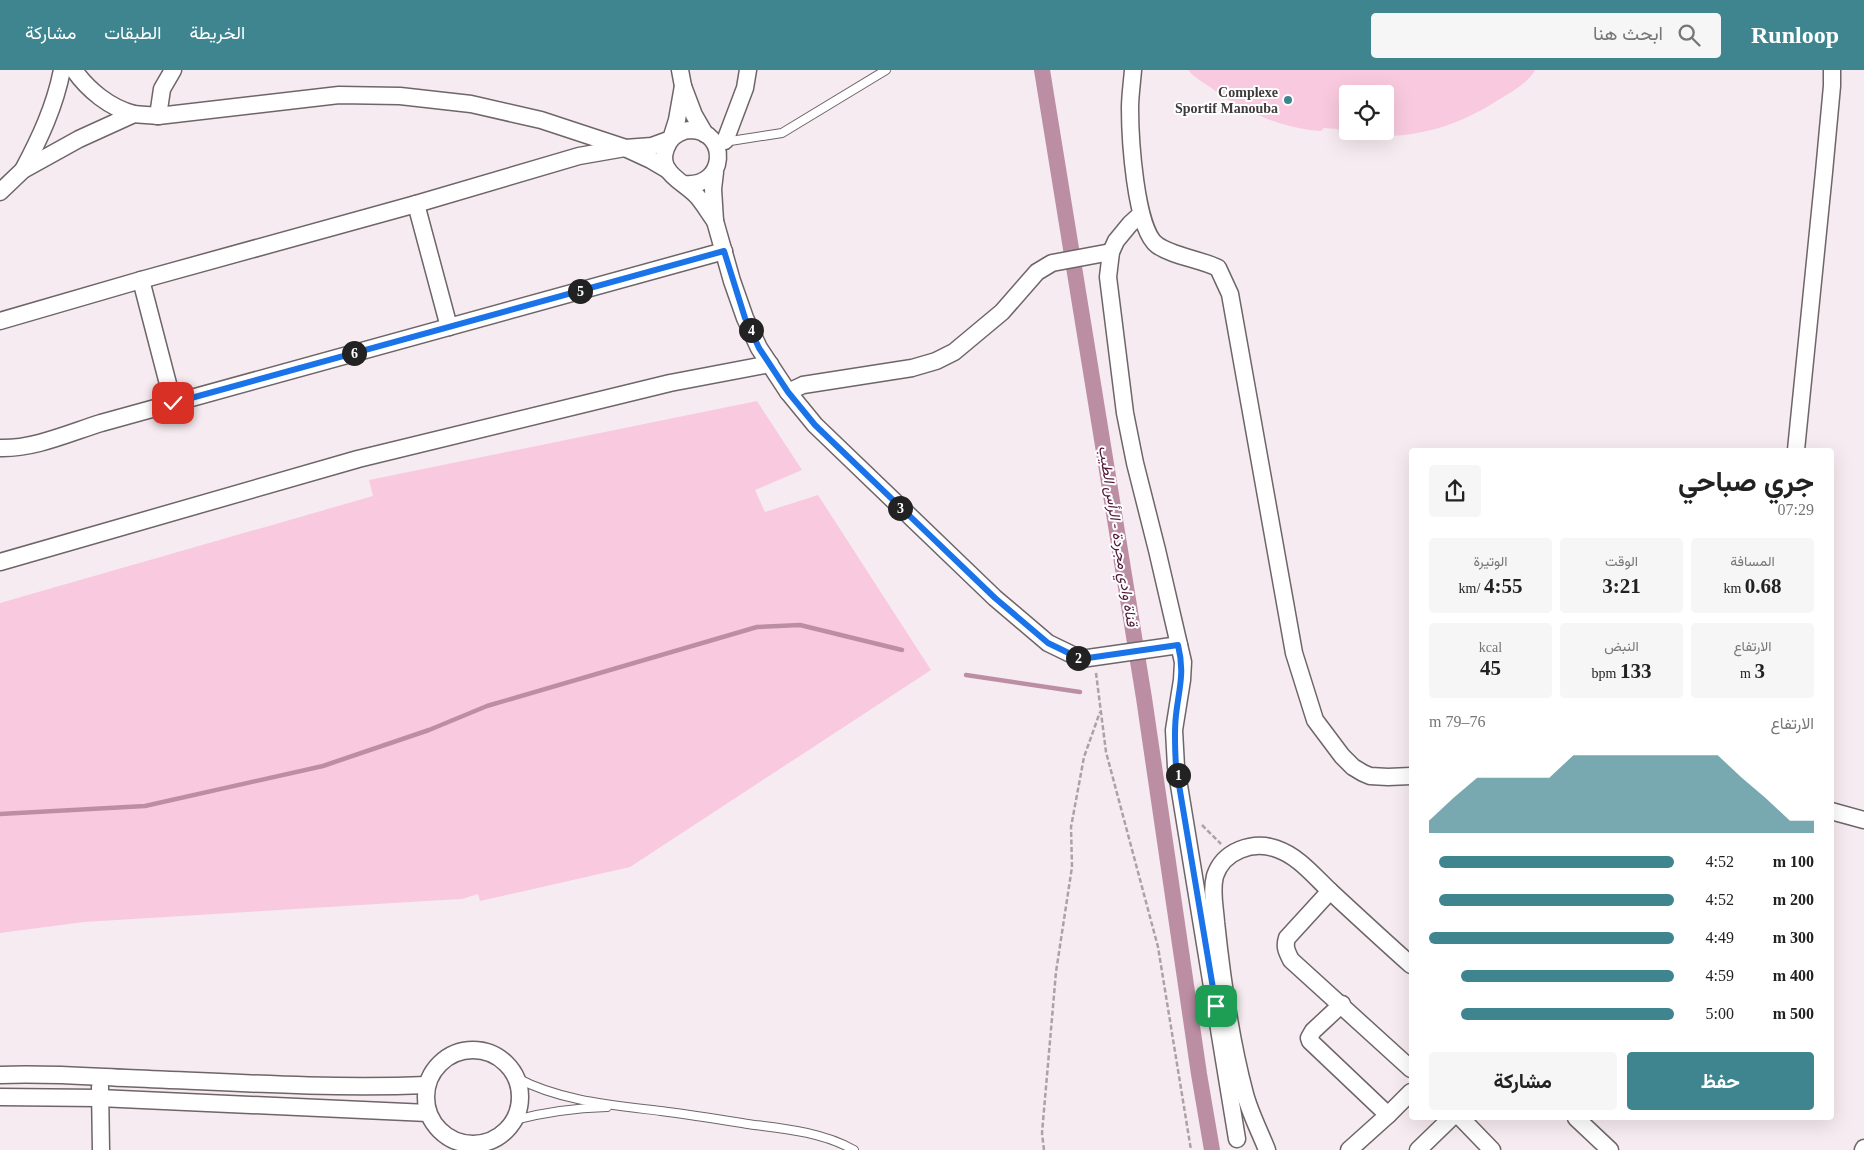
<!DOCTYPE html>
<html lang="ar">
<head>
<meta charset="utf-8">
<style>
	:root { --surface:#fff; --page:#f6f6f6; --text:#222; --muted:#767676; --accent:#3f8590 }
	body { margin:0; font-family:"Times New Roman",Vazirmatn,serif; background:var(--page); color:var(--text); direction:rtl; height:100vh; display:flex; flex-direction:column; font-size:19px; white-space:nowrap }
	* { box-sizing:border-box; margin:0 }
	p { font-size:16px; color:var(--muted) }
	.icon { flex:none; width:28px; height:28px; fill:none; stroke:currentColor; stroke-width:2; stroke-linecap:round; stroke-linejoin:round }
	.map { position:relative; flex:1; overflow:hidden; direction:ltr }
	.side { position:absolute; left:1409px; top:378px; width:425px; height:672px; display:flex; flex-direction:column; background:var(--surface); border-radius:5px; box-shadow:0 5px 20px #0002; direction:rtl }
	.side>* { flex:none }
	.buttons { position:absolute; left:1339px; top:15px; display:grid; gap:10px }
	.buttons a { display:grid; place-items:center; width:55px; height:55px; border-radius:5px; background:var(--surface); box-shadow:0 5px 20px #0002; font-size:25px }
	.pin { position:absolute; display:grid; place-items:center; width:42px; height:42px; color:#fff; margin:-21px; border-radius:10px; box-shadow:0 2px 8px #0006 }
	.km { position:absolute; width:25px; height:25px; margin:-12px; border-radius:50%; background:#222; color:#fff; font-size:14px; line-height:25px; text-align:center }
	.round { display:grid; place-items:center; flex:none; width:52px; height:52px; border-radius:5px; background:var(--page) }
	.summary { display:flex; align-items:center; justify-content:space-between; height:85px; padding:0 20px }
	h1 { font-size:28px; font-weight:700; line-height:38px }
	.metrics { display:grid; grid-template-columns:repeat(3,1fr); gap:8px; height:85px; padding:5px 20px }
	.metrics div { display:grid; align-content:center; border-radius:5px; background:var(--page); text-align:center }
	.metrics b { font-size:21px; font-weight:700 }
	.metrics small { font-size:14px; font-weight:400 }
	.metrics p { font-size:14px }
	.chart { height:140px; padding:10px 20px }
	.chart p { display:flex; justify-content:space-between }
	.chart svg { width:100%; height:90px; margin-top:5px; fill:var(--accent); opacity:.7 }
	.cta { display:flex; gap:10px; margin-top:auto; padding:10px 20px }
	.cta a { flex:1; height:58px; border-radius:5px; background:var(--accent); color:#fff; font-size:20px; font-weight:700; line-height:58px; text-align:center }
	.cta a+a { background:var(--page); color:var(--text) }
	ul { padding:0 20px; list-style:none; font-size:16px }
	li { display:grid; grid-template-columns:80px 60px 1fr; align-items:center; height:38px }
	li i { height:12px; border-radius:6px; background:var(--accent) }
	header { display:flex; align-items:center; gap:30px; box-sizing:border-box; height:70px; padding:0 25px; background:var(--accent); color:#fff }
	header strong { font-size:24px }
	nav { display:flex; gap:28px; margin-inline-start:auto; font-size:18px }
	.search { width:350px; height:45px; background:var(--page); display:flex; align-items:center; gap:12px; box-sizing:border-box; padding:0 18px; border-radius:5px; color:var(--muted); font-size:19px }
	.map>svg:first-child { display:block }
	.green { fill:#f9cadf; fill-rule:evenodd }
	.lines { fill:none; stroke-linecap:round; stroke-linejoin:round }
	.stream { stroke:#bc8ea4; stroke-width:4.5 }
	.canal { stroke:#bc8ea4; stroke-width:16 }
	.lane-casing { stroke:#6e6569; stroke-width:10 }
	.street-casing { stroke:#6e6569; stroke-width:19 }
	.path { stroke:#aba2a6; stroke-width:2.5; stroke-dasharray:5 2.5; stroke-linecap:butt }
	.lane { stroke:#fff; stroke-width:8 }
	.street { stroke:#fff; stroke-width:16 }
	.route-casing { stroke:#fff; stroke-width:10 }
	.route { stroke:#1a73e8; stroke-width:6 }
	.poi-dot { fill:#3f8590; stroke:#fff; stroke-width:2 }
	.labels { text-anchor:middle; stroke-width:4; stroke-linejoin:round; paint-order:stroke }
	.poi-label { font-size:14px; font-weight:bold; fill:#3f3b3d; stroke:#fff; text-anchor:end }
	.water-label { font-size:15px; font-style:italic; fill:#511838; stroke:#fff }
</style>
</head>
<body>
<header>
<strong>Runloop</strong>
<div class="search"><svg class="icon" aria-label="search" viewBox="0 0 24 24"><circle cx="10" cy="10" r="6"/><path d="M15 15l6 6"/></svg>ابحث هنا</div>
<nav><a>الخريطة</a><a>الطبقات</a><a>مشاركة</a></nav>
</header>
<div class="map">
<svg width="1864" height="1080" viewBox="0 0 1864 1080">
	<rect width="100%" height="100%" fill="#f6ebf0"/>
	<g class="green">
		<path d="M1188,0H1535C1529,12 1512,22 1500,29C1447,63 1402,71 1340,64L1338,59L1324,58L1321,61C1280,58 1242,41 1210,17C1202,12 1194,7 1188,0ZM1348,24H1385V61H1348Z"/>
		<polygon points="757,331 802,400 755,420 765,442 818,425 931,600 630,797 480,831 478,824 462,829 443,830 84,852 0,863 0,533 373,426 369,410"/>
	</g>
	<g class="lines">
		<g class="stream">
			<polyline points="966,605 1080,622"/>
			<polyline points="0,744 145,736 323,696 429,660 487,636 757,557 800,555 902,580"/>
		</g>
		<polyline class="canal" points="1042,0 1144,628 1199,1004 1212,1080"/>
		<defs>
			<g id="lane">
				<polyline points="724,72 782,63 886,0"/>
				<path d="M517,1008C560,1031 612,1035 661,1041C692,1045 723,1050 755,1055C788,1059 824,1063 854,1080"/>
				<path d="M515,1050C545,1042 575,1038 607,1037"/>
			</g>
			<g id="street">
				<path d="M74,0C88,20 110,38 134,44C142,45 150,45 158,46L339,25L400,26L471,34L541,50L623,77"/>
				<polyline points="680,0 683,16"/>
				<path d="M1133,0C1132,13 1130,26 1130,38C1130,66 1135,159 1157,175C1172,186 1200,189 1218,198L1230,224L1294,583L1315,650L1342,686L1353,697L1363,703L1370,706L1388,707L1411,706"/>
				<polyline points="158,46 162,19 173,0"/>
				<polyline points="725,71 745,18 748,0"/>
				<path d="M23,100C40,68 55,36 62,0"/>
				<polyline points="668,100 651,90 625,78 652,76 671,69 677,50 683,16 694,45 705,64"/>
				<path d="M684,114C727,118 729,61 691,60C683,60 673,65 669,72C652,101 682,110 697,126C704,134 709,143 715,151L713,119L715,102"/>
				<polyline points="0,122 23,100 79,69 134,44"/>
				<polyline points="416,134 449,257"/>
				<polyline points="1141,144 1130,154 1116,171 1111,182 1108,207 1125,343 1135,393 1157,480 1183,592 1182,610 1174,660 1176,697 1237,1069"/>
				<polyline points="715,151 732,211 745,248 759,278 788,322 815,355 995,528 1048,573 1081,589 1179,575"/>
				<polyline points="141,210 173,333"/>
				<polyline points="0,251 141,210 416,134 579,86 625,78"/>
				<polyline points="788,322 803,315 912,298 936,291 954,282 1002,242 1037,202 1052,193 1111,182"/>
				<path d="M0,378C34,379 69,363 101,353L724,181"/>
				<polyline points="1796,380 1824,102 1832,16 1832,0"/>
				<polyline points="0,492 358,389 670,313 770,294"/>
				<polyline points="1831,741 1864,750"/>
				<path d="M1330,821L1287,868C1284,877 1287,882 1291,890L1411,999"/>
				<polyline points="1342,934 1313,961 1309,968 1310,971 1388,1045"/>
				<circle cx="473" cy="1027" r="47"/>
				<path d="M0,1005C42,1003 84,1006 126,1008C226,1012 327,1019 427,1015"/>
				<polyline points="100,1017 101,1080"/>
				<polyline points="0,1027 99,1028 428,1043"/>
				<polyline points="1461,1048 1492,1080"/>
				<polyline points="1576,1048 1610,1080"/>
				<path d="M1267,1080C1260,1062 1250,1043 1245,1024C1230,968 1222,909 1216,852C1215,837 1211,821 1215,806C1223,781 1253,770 1277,779C1298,786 1314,806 1330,821C1357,846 1384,871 1411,895"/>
				<polyline points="1349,1080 1388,1045 1411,1022"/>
				<polyline points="1418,1080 1451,1048"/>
				<polyline points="1863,1080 1864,1078"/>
			</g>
		</defs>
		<use href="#lane" class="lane-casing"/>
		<use href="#street" class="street-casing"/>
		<g class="path">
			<polyline points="1096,603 1106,682 1158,877 1191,1080"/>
			<polyline points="1202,755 1221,774"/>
			<polyline points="1044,1080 1042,1063 1056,902 1072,797 1071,757 1084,687 1100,642"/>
		</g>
		<use href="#lane" class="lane"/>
		<use href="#street" class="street"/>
	</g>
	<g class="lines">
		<defs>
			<path id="route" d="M173,333L724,181L745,248L759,278L788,322L815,355L995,528L1048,573L1081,589L1178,575C1185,603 1179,618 1176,645C1174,663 1175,680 1176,697L1216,936"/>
		</defs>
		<use href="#route" class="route-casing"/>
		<use href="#route" class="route"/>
	</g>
	<circle class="poi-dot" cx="1288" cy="30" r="5"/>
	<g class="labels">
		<g class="poi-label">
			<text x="1278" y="27">Complexe<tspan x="1278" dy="16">Sportif Manouba</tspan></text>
		</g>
		<g class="water-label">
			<text transform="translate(1118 466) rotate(81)" y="5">قناة وادي مجردة - الرأس الطيب</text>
		</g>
	</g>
</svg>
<div class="buttons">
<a><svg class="icon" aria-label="locate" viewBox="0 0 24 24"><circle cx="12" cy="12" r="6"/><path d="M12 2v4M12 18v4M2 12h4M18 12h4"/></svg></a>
</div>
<div class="pin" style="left:1216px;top:936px;background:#1e9e55"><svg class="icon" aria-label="arrive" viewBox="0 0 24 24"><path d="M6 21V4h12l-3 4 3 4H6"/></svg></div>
<div class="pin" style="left:173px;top:333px;background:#d93025"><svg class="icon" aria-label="check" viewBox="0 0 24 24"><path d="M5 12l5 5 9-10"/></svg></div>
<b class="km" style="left:1178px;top:705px">1</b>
<b class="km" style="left:1078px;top:588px">2</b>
<b class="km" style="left:900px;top:438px">3</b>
<b class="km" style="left:751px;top:260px">4</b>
<b class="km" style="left:580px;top:221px">5</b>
<b class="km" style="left:354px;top:283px">6</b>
<section class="side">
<div class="summary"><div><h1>جري صباحي</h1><p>07:29</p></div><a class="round"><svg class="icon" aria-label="share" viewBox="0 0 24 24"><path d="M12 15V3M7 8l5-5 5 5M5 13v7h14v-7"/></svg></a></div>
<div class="metrics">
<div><p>المسافة</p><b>0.68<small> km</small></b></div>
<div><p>الوقت</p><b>3:21</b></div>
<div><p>الوتيرة</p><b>4:55<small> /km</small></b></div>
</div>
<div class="metrics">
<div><p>الارتفاع</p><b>3<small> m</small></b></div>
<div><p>النبض</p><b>133<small> bpm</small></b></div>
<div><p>kcal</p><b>45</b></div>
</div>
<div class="chart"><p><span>الارتفاع</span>76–79 m</p>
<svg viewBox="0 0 160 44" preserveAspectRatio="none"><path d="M0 44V38L10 27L20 17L30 17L40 17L50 17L60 6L70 6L80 6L90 6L100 6L110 6L120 6L130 17L140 27L150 38L160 38V44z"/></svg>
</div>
<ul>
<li><b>100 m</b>4:52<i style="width:96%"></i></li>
<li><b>200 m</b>4:52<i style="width:96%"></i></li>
<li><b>300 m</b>4:49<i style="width:100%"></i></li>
<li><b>400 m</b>4:59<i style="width:87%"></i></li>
<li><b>500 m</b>5:00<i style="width:87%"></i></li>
</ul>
<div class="cta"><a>حفظ</a><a>مشاركة</a></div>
</section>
</div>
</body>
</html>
